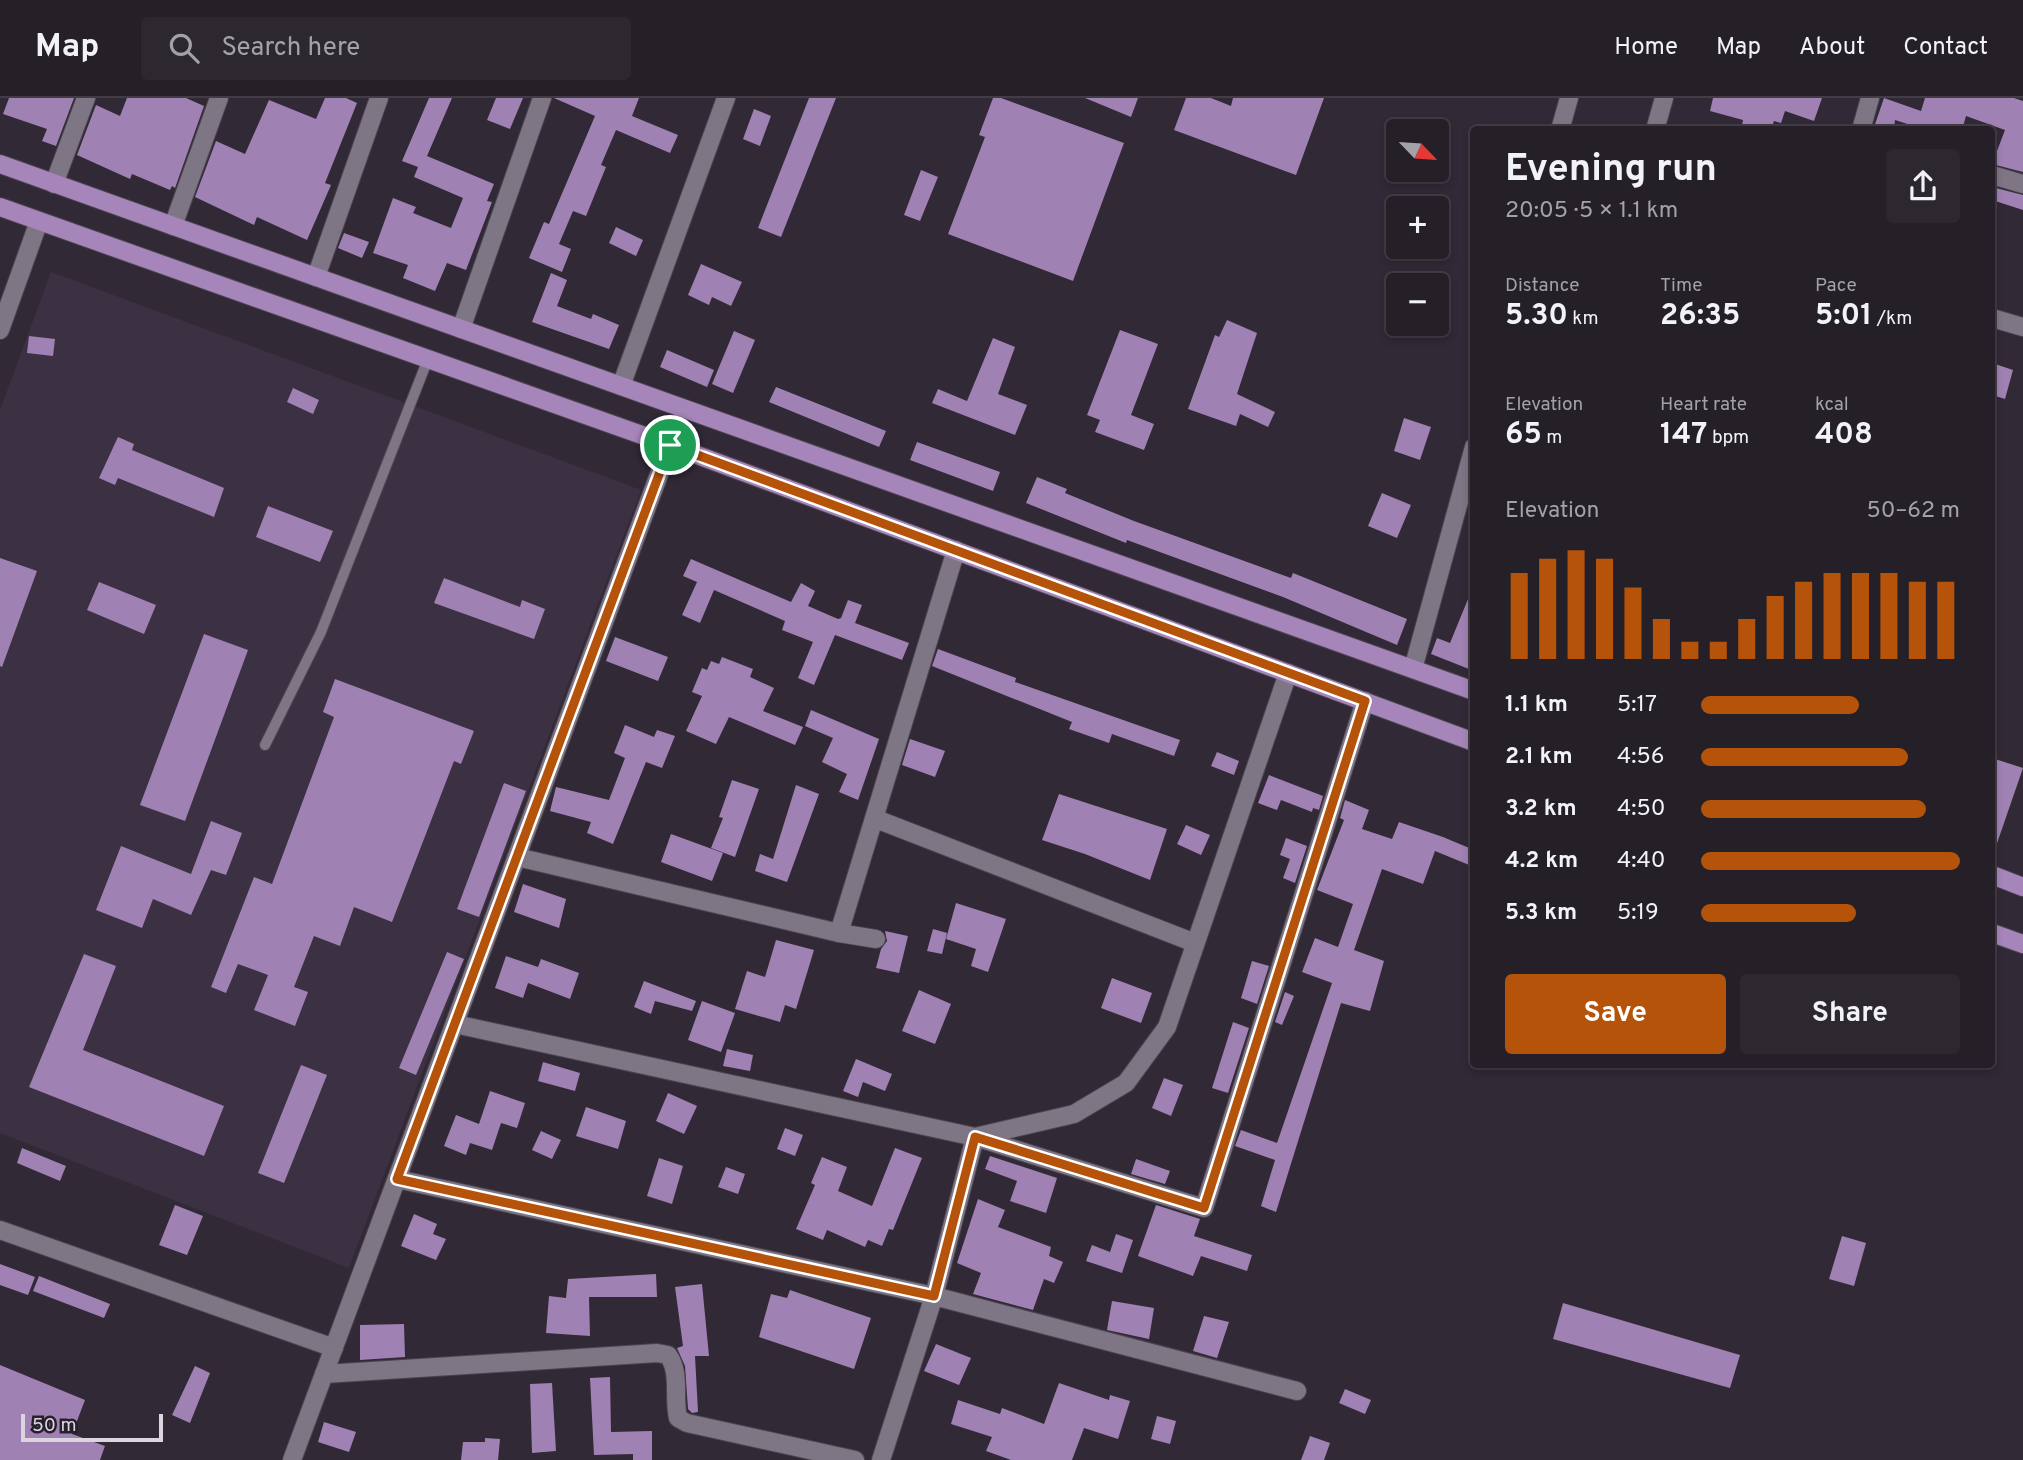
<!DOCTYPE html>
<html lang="en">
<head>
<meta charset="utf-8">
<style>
	:root { --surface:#251f28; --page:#2d2730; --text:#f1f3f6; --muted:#a3a2a8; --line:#423d45; --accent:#b45309 }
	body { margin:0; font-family:Overpass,sans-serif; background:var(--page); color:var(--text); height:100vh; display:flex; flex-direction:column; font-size:26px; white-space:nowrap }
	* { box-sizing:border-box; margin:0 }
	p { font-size:23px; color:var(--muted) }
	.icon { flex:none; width:38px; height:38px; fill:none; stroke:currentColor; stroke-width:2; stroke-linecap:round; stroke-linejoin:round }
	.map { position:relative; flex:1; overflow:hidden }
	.panel { position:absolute; left:1470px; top:28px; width:525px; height:942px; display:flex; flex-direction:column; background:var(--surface); border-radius:7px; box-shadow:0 4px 10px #0003,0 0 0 2px var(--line) }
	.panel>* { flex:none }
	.needle { width:46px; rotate:115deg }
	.tools { position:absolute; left:1386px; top:21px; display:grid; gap:14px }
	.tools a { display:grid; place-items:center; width:63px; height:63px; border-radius:7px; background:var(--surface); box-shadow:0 4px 10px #0003,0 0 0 2px var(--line); font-size:35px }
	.scale { position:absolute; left:21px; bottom:18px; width:142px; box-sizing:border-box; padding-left:7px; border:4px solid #dad5de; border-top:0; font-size:19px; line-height:24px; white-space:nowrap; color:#dad5de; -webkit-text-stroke:5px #271f2c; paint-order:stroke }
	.pin { position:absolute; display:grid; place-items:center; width:60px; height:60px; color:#fff; margin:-30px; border:4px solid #fff; border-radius:50%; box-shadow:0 2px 7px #0007 }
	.round { display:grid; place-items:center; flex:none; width:74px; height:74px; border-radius:7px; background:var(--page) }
	.head { display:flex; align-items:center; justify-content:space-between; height:119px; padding:0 35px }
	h1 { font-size:38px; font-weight:700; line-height:52px }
	.stats { display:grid; grid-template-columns:repeat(3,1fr); gap:10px; height:119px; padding:7px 35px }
	.stats div { display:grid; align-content:center }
	.stats b { font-size:30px; font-weight:700 }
	.stats small { font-size:19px; font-weight:400 }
	.stats p { font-size:19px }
	.chart { height:196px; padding:14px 35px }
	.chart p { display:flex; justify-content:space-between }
	.chart svg { width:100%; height:126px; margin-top:7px; stroke:var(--accent); stroke-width:6 }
	.cta { display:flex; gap:14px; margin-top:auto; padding:14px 35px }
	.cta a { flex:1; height:80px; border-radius:7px; background:var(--accent); color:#fff; font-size:28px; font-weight:700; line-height:80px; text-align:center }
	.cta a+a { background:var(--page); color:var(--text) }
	ul { padding:0 35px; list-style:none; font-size:23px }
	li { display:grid; grid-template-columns:112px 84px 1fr; align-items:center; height:52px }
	li i { height:18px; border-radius:9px; background:var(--accent) }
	header { display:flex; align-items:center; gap:42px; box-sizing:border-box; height:98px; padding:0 35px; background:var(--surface); border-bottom:2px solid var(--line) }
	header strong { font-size:33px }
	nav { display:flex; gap:38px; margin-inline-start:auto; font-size:24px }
	.search { width:490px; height:63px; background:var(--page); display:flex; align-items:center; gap:18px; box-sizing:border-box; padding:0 24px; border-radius:7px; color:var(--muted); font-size:26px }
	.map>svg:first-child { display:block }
	.built { fill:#3c3143 }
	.building { fill:#a081b3 }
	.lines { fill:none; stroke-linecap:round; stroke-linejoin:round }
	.service-casing { stroke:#4b444f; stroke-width:12 }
	.minor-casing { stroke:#4b444f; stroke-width:20 }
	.primary-casing { stroke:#4b444f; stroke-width:20 }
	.service { stroke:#7e7585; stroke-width:10 }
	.minor { stroke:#7e7585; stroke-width:18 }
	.primary { stroke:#a685ba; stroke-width:18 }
	.route-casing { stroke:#fff; stroke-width:14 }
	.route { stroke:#b45309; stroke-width:9 }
</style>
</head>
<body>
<header>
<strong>Map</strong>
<div class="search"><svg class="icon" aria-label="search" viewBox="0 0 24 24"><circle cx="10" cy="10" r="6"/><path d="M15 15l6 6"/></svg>Search here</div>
<nav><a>Home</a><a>Map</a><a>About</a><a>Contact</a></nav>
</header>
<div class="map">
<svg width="2023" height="1362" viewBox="0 0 2023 1362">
	<rect width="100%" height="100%" fill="#312936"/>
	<polygon class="built" points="51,174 641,392 349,1170 0,1035 0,312"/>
	<g class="building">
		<polygon points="9,0 74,0 56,48 42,43 47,31 3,16"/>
		<polygon points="127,0 186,0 204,8 175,90 172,88 170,92 132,76 130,81 77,57 96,7 120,18"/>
		<polygon points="325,0 346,0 357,5 325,85 331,87 307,142 257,119 254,127 195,99 216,43 245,56 269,2 316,21"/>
		<polygon points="429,0 452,0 427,58 494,86 487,103 492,104 466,172 447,165 435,193 403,180 408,167 373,155 393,100 416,109 413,115 451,130 463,100 414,79 418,69 402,63"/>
		<polygon points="496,0 523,0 510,31 487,22"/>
		<polygon points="554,0 639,0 632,18 678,37 670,55 616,32 601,67 606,69 586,118 573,113 559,146 571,151 562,174 529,160 544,124 549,126 595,18"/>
		<polygon points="809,0 836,0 781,139 758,130"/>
		<polygon points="993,0 1001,0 1124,45 1073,183 948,136 985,39 979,37"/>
		<polygon points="1085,0 1138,0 1131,19"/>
		<polygon points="1186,0 1211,0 1231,8 1233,0 1324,0 1296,77 1174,32"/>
		<polygon points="1713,0 1822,0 1814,23 1785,13 1781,25 1774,23 1771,32 1741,32 1743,22 1710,13"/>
		<polygon points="1884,0 1921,13 1925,0 2014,0 2023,3 2023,74 1992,66 2005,32 1966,18 1962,32 1926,32 1895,22 1894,32 1873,32"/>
		<polygon points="754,11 771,18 760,48 743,41"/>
		<polygon points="921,72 938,79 920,123 904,117"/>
		<polygon points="1992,89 2023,97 2023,112 1992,102"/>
		<polygon points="616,129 643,142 636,158 609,145"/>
		<polygon points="344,135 369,144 362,160 338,150"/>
		<polygon points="701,166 742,184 731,208 712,199 709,207 688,197"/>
		<polygon points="551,175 567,182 557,208 591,221 593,216 619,227 609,251 532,224"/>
		<polygon points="1227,222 1257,235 1237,296 1275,314 1268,329 1240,316 1236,328 1188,311 1215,237 1219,239"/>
		<polygon points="1120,232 1158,246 1131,317 1154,326 1144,352 1095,334 1100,322 1087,317"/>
		<polygon points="734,233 755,242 733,295 712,286"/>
		<polygon points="29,238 55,241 53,258 27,255"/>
		<polygon points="993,240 1015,249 998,296 1027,307 1015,337 932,305 938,291 967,303"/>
		<polygon points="667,252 714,272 707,289 660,269"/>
		<polygon points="1992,265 2013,272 2005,301 1992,297"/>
		<polygon points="776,289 886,333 879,349 769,304"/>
		<polygon points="293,290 319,302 313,316 287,304"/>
		<polygon points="1404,320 1431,329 1420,362 1394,353"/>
		<polygon points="118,339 134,346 132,352 224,390 214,419 118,380 115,387 99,380"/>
		<polygon points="917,344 1000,374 993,393 910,362"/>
		<polygon points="1037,379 1067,391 1065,395 1134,423 1291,480 1293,475 1407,521 1397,547 1283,499 1127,442 1126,445 1026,405"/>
		<polygon points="1382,395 1411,407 1397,440 1368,428"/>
		<polygon points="268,408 333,433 320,464 256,439"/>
		<polygon points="0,460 37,473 2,569 0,568"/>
		<polygon points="691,461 791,504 801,485 815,493 808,508 838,521 841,520 848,502 862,507 855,525 909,545 902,562 835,537 814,587 798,580 813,544 782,532 785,523 714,492 700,525 682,517 697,484 683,478"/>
		<polygon points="444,480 520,509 522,502 545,511 534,541 434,505"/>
		<polygon points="99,484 156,507 144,536 87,512"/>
		<polygon points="1473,489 1474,489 1474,573 1431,556 1437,540 1450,545"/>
		<polygon points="204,536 248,552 185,723 140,707"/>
		<polygon points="615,539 668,559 658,583 606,563"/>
		<polygon points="938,551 1016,580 1015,584 1180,642 1174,658 1112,636 1109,645 1069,631 1072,624 932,568"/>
		<polygon points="722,559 753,571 750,579 774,590 763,613 803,629 795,647 729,619 716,646 686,633 702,598 692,594 702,570 707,572 711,563 719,566"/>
		<polygon points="335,581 474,633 461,666 454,663 392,824 354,809 340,848 314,838 294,889 308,894 295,928 254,912 268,877 238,866 226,895 211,889 254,779 272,786 334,619 323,614"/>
		<polygon points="811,612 879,641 858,702 839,694 847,676 822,664 833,640 805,628"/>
		<polygon points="625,627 654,639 657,632 675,638 662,670 646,664 613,746 587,735 591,724 550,713 556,689 609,702 625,660 614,655"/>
		<polygon points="910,641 945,653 935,679 902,667"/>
		<polygon points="1217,654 1239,663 1234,677 1211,668"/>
		<polygon points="1992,660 2023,670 1994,754 1992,753"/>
		<polygon points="1269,677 1323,698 1319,712 1313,710 1312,714 1281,702 1277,712 1258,705"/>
		<polygon points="732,682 759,691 735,759 711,750 723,720 719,719"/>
		<polygon points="504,685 526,693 479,819 457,811"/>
		<polygon points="796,687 819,696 787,784 755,773 760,756 773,761"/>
		<polygon points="1059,696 1167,731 1150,782 1085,756 1042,742"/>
		<polygon points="1345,702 1369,712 1362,731 1392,741 1399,724 1443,739 1474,752 1474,769 1435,753 1423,786 1382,771 1354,852 1384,863 1370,913 1341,905 1276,1114 1261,1108 1275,1062 1235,1048 1241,1032 1277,1045 1332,885 1302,874 1315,840 1338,849 1353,806 1317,792 1344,722 1340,720"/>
		<polygon points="211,723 242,735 226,777 211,772 191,817 153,801 142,830 96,812 121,748 191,776"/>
		<polygon points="1186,727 1210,737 1201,757 1177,746"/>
		<polygon points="671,736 723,755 712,783 661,764"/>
		<polygon points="1286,740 1307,748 1295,785 1283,780 1290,761 1280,757"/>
		<polygon points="523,786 566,801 559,830 514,814"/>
		<polygon points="956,805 1006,821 988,874 971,868 976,851 946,841"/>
		<polygon points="933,831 947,835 942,856 927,853"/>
		<polygon points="885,833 908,838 899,875 876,870 881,851 887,843"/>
		<polygon points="776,842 814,852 796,911 785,907 780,924 735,911 747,873 765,879"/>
		<polygon points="447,854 464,861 416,977 399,970"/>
		<polygon points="84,856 116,868 83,952 224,1008 204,1058 29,989"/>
		<polygon points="506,858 538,869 541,861 579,875 570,901 528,885 523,900 495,890"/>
		<polygon points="1252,863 1269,868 1257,906 1241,900"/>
		<polygon points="1112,880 1152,895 1141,925 1101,910"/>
		<polygon points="644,883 696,903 692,913 655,903 651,916 634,909"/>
		<polygon points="919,892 951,906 935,946 902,933"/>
		<polygon points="1285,894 1294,898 1282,927 1275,924"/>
		<polygon points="702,903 735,915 721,954 688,942"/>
		<polygon points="1233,924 1249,930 1228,995 1212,990"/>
		<polygon points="727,951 753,957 750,973 723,968"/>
		<polygon points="856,961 892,976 885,993 863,984 858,999 843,993"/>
		<polygon points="543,964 580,975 575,993 538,983"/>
		<polygon points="301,967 327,977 284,1085 258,1075"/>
		<polygon points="1164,980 1183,987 1171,1018 1152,1010"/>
		<polygon points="490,993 525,1005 517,1030 501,1025 492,1052 470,1045 466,1057 444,1048 456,1017 479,1026"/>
		<polygon points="668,995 697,1008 684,1036 656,1023"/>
		<polygon points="586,1009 626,1023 618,1051 576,1038"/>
		<polygon points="785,1030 803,1037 795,1058 777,1051"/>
		<polygon points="541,1033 561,1042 552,1061 532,1052"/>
		<polygon points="22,1050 66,1068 60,1083 17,1065"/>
		<polygon points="895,1050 922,1060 893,1132 889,1131 882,1148 868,1142 865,1149 827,1132 823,1142 796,1131 815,1087 811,1085 822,1059 847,1069 838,1093 872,1108"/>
		<polygon points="990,1058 1057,1080 1046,1115 1010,1103 1017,1083 985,1071"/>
		<polygon points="659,1060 683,1068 672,1106 647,1098"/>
		<polygon points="1136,1061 1170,1073 1165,1086 1131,1076"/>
		<polygon points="726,1069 745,1076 738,1096 718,1089"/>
		<polygon points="978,1101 1005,1112 998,1129 1051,1149 1049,1158 1063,1164 1054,1185 1044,1181 1033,1212 973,1196 981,1175 957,1165"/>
		<polygon points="175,1107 203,1118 187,1157 159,1147"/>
		<polygon points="1156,1107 1200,1121 1194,1138 1252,1157 1247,1173 1201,1158 1193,1178 1138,1158"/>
		<polygon points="414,1116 437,1126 433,1136 446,1141 436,1162 401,1148"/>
		<polygon points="1116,1136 1133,1142 1122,1175 1086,1163 1092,1147 1110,1154"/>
		<polygon points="1842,1138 1866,1145 1854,1188 1829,1181"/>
		<polygon points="0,1166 35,1179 28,1197 0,1187"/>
		<polygon points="656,1176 657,1199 589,1199 590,1238 546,1235 549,1198 566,1200 568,1181"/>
		<polygon points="39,1178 110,1206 104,1220 33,1193"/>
		<polygon points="702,1186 709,1258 695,1258 698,1314 692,1315 688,1311 685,1268 677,1250 683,1248 675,1189"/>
		<polygon points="790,1192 871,1220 854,1271 759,1239 771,1196 787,1200"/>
		<polygon points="1112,1203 1154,1210 1149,1241 1107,1232"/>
		<polygon points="1563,1205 1740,1257 1730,1290 1553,1241"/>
		<polygon points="1204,1218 1229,1224 1217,1260 1193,1253"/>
		<polygon points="404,1226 405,1259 360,1262 360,1227"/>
		<polygon points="936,1246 971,1260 959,1287 924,1273"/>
		<polygon points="0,1267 85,1302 72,1336 105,1348 100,1362 0,1362"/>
		<polygon points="195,1268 210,1275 190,1325 172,1317"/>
		<polygon points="610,1279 611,1334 652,1333 652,1362 633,1362 633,1356 594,1357 590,1280"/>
		<polygon points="552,1285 556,1353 532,1355 530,1286"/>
		<polygon points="1059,1285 1109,1302 1110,1297 1130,1303 1118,1341 1084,1330 1072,1362 1011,1362 986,1353 992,1339 951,1326 958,1302 1000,1316 1002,1310 1044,1326"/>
		<polygon points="1345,1291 1371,1302 1365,1316 1339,1305"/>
		<polygon points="1157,1318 1176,1323 1170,1346 1151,1341"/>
		<polygon points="324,1324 356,1334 349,1354 318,1344"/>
		<polygon points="1310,1338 1330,1345 1324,1362 1301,1362"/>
		<polygon points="485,1340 500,1341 498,1362 461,1362 463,1344 485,1344"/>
	</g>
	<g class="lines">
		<defs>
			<polyline id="service" points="265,647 321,534 428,261"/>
			<g id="minor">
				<polyline points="1560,32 1569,0"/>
				<polyline points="1655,32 1664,0"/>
				<polyline points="1861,32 1870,0"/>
				<polyline points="1992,77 2023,86"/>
				<polyline points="54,86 86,0"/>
				<polyline points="173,128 219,0"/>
				<polyline points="316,179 379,0"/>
				<polyline points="1992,220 2023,229"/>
				<polyline points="461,231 542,0"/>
				<polyline points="0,232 39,123"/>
				<polyline points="621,288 726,0"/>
				<polyline points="1413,571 1474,349"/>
				<polyline points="876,721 1195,845"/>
				<polyline points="517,759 839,835 876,841"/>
				<polyline points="839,835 956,452"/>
				<polyline points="455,926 975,1039 1204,1110 1365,603"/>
				<polyline points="397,1081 934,1198 1297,1293"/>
				<polyline points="0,1132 334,1250"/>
				<path d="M324,1276L657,1255L668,1257C681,1275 673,1299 678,1320L687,1325L855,1362"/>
				<polyline points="292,1362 670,347"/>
				<polyline points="881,1362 934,1198 975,1039 1074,1016 1126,985 1167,929 1288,575"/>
			</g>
			<g id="primary">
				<polyline points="0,66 1474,593"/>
				<polyline points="0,109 670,347 1474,644"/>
				<polyline points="1992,777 2023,789"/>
				<polyline points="1992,835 2023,846"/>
			</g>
		</defs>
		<use href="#service" class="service-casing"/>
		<use href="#minor" class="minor-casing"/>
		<use href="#primary" class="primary-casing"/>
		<use href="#service" class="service"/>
		<use href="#minor" class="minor"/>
		<use href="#primary" class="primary"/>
	</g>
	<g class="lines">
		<defs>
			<polygon id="route" points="670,347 1365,603 1204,1110 975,1039 934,1198 397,1081"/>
		</defs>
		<use href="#route" class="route-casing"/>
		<use href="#route" class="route"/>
	</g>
</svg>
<div class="tools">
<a><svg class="needle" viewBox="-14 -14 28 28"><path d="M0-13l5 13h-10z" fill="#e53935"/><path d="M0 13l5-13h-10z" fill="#a3a2a8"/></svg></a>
<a>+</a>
<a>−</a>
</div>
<div class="scale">50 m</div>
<div class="pin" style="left:670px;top:347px;background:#1e9e55"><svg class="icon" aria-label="arrive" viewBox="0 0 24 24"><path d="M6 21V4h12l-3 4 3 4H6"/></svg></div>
<section class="panel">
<div class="head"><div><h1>Evening run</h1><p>20:05 · 5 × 1.1 km</p></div><a class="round"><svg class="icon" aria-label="share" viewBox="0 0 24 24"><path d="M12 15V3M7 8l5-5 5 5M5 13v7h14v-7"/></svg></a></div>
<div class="stats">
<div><p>Distance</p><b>5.30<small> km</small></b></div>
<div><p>Time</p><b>26:35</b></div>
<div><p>Pace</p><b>5:01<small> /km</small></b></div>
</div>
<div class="stats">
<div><p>Elevation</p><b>65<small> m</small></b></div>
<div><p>Heart rate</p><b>147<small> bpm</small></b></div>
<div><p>kcal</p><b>408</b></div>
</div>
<div class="chart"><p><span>Elevation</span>50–62 m</p>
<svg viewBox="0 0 160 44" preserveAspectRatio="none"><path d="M5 44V14M15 44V9M25 44V6M35 44V9M45 44V19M55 44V30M65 44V38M75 44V38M85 44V30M95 44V22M105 44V17M115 44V14M125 44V14M135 44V14M145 44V17M155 44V17"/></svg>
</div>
<ul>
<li><b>1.1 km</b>5:17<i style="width:61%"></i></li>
<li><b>2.1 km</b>4:56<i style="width:80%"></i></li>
<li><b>3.2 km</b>4:50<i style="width:87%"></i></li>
<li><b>4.2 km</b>4:40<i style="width:100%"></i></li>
<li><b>5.3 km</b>5:19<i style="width:60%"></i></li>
</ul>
<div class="cta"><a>Save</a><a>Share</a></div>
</section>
</div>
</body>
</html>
